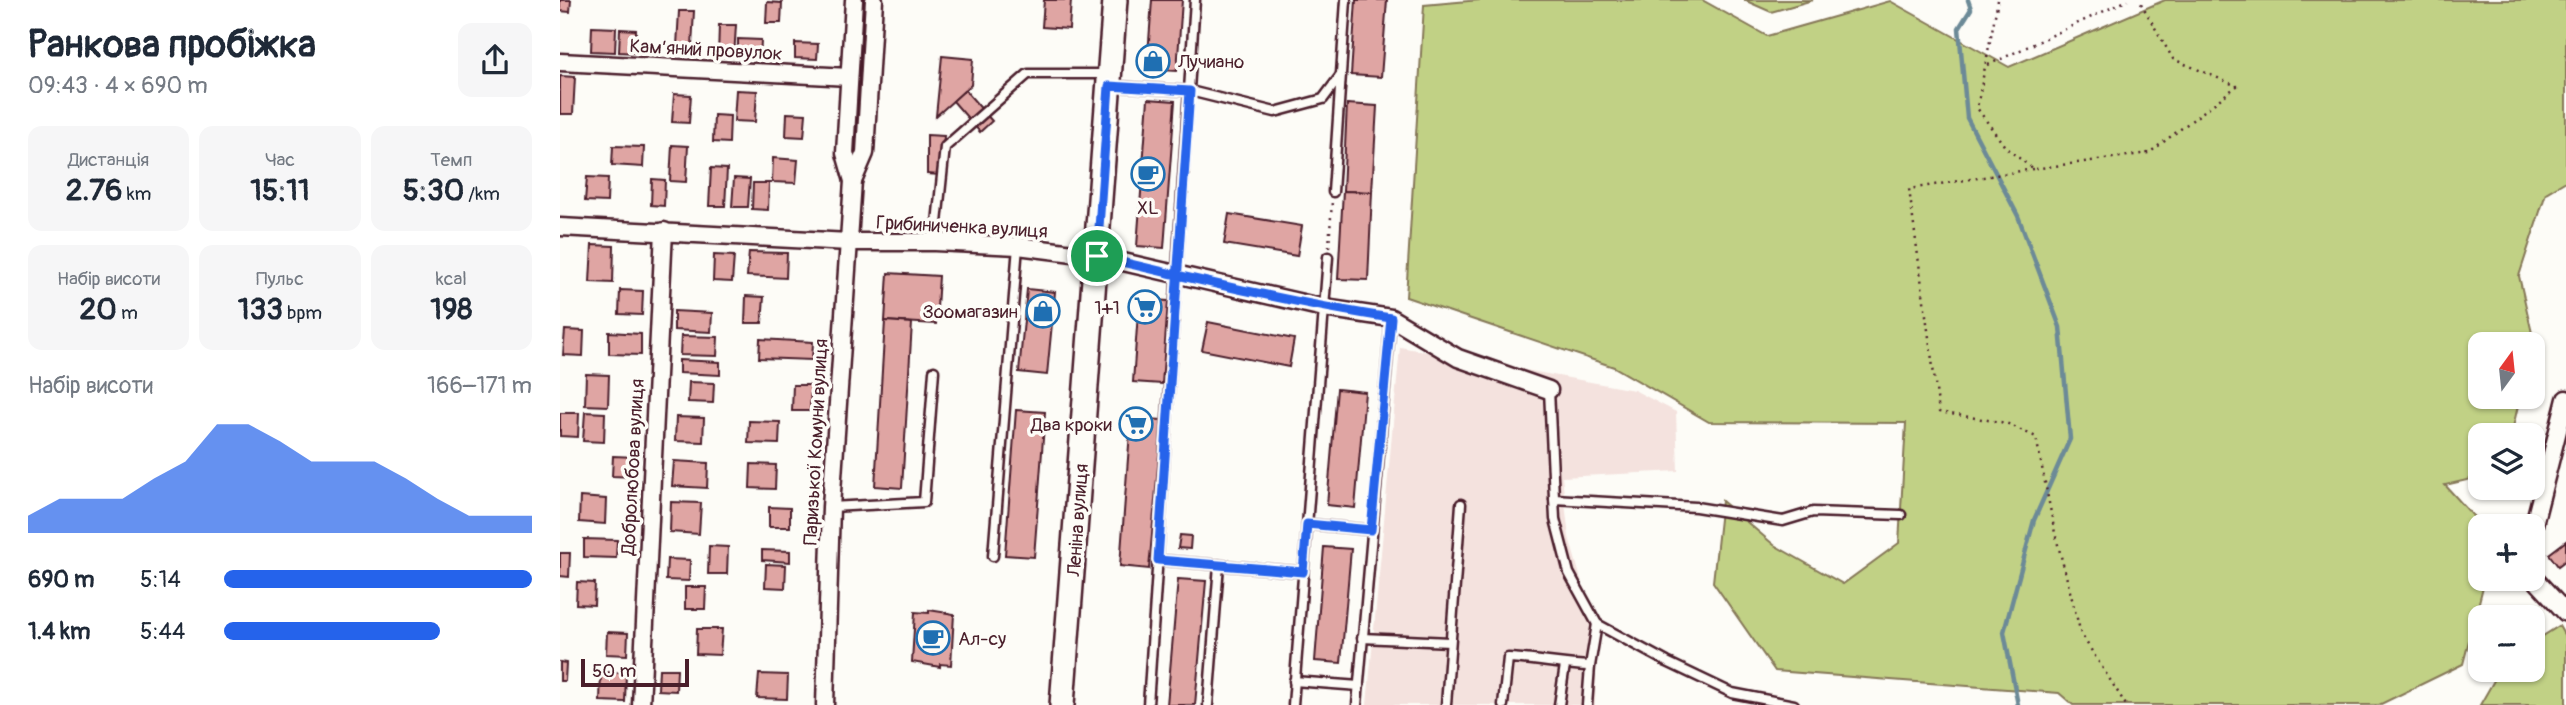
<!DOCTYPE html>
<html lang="uk">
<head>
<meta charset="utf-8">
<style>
	:root { --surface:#fff; --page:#f6f6f7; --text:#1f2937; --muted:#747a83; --accent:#2563eb }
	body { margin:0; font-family:Pangolin,sans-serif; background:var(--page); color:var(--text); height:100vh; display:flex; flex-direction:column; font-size:26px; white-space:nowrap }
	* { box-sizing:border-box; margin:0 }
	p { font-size:23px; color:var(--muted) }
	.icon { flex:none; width:38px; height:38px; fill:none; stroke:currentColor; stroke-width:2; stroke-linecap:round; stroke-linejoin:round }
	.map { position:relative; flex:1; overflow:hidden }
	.drawer { display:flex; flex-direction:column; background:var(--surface); width:560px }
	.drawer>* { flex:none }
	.needle { width:46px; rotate:15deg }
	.buttons { position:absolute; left:1908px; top:332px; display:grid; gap:14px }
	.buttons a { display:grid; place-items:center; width:77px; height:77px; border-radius:14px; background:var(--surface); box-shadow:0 2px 5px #0004; font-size:35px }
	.scale { position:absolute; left:21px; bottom:18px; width:108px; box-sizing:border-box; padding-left:7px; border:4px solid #4a1f2b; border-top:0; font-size:19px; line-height:24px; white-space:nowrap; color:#4a1f2b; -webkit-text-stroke:5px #fdfcf7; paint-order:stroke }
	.pin { position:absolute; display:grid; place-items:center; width:60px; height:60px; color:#fff; margin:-30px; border:4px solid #fff; border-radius:50%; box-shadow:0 2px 7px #0007 }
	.round { display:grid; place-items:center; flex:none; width:74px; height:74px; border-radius:14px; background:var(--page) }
	.headline { display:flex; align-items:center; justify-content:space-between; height:119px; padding:0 28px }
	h1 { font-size:38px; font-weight:700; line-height:52px }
	.figures { display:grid; grid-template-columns:repeat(3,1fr); gap:10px; height:119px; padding:7px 28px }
	.figures div { display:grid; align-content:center; border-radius:14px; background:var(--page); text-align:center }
	.figures b { font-size:30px; font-weight:700 }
	.figures small { font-size:19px; font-weight:400 }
	.figures p { font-size:19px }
	.chart { height:196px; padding:14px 28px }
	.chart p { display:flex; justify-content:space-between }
	.chart svg { width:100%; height:126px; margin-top:7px; fill:var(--accent); opacity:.7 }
	ul { padding:0 28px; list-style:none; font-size:23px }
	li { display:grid; grid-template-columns:112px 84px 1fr; align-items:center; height:52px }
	li i { height:18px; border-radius:9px; background:var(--accent) }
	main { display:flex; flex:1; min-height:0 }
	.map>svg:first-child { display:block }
	.built { fill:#f4e2de }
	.green { fill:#c1d185; stroke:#867858; stroke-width:2 }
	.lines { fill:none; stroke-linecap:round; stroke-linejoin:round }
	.stream { stroke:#6c8a97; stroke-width:4.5 }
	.building { fill:#dfa5a3; stroke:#4a1f2b; stroke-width:2 }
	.lane-casing { stroke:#4a1f2b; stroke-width:13 }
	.street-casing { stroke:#4a1f2b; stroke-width:21 }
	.secondary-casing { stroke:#4a1f2b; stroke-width:28 }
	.path { stroke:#4a1f2b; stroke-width:2.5; stroke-dasharray:2 5; stroke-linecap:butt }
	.lane { stroke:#fdfcf7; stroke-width:8 }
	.street { stroke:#fdfcf7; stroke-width:16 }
	.secondary { stroke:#fdfcf7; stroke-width:23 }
	.route-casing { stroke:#fff; stroke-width:14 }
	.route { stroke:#2563eb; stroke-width:9 }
	.labels { text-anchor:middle; stroke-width:7; stroke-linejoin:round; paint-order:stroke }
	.street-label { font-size:19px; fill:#4a1f2b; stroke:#fdfcf7 }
	.poi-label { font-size:19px; fill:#4a1f2b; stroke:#fdfcf7; text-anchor:end }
</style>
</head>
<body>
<main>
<section class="drawer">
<div class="headline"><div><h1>Ранкова пробіжка</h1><p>09:43 · 4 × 690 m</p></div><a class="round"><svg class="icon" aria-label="share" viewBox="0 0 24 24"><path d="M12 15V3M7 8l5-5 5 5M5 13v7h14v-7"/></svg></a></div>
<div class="figures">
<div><p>Дистанція</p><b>2.76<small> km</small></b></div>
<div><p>Час</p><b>15:11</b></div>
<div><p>Темп</p><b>5:30<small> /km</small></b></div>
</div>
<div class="figures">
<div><p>Набір висоти</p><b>20<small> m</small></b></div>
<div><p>Пульс</p><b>133<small> bpm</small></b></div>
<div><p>kcal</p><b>198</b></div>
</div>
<div class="chart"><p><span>Набір висоти</span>166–171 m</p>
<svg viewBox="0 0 160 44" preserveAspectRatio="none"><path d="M0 44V38L10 32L20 32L30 32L40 25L50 19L60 6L70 6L80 12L90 19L100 19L110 19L120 25L130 32L140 38L150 38L160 38V44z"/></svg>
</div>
<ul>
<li><b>690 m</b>5:14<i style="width:100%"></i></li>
<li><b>1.4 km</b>5:44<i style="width:70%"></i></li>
</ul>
</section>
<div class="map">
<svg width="2006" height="705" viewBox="0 0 2006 705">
	<rect width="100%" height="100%" fill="#fdfcf7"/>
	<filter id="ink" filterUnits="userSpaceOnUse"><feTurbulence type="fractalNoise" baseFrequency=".0143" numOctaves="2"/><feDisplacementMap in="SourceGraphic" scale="14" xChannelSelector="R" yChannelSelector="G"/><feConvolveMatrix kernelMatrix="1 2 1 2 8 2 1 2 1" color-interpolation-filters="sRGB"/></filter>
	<g filter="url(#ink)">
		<polygon class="built" points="840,347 1074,390 1116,412 1118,471 1002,477 1009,537 1024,590 1038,617 1035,705 807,705"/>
		<g class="green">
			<polygon points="920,0 1142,0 1207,36 1330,1 1449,67 1605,0 2006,0 2006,181 1986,193 1959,276 1974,342 1972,347 1972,345 1920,345 1920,397 1960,397 1951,436 1920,436 1920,477 1885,485 1923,527 1920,527 1920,579 1925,579 1903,664 1819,705 1513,705 1499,693 1215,671 1153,582 1162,501 1214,545 1283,584 1339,543 1346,423 1149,422 1054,367 846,297 864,5"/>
			<polygon points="1184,0 1253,0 1211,12"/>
			<polygon points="1999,626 2006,638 2006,705 1920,705 1940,670 1972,670 1972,643"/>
		</g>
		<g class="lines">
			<polyline class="stream" points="1408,0 1411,9 1399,28 1407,118 1458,216 1500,327 1510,439 1474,520 1444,632 1458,705"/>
		</g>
		<g class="building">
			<polygon points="0,0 11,0 10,12 0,11"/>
			<polygon points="484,0 511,0 509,29 482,27"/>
			<polygon points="592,0 622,0 617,71 587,69"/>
			<polygon points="796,0 827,0 821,77 791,75"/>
			<polygon points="207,2 222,3 221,23 206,23"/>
			<polygon points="119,11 134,11 132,46 117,46"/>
			<polygon points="159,25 176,25 174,57 158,57"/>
			<polygon points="32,27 56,28 55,52 31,51"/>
			<polygon points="60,29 76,30 75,53 59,52"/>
			<polygon points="178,39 201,40 200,59 178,58"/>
			<polygon points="235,43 258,44 257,59 235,58"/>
			<polygon points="382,56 413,59 411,85 376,116"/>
			<polygon points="0,76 15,77 13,114 0,114"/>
			<polygon points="176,90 197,91 195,122 174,121"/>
			<polygon points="405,90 432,121 420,132 393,101"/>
			<polygon points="114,94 131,95 129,123 112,122"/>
			<polygon points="588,99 615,101 604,248 577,246"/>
			<polygon points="787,104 817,106 812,192 783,191"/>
			<polygon points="227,113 246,114 244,137 226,136"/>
			<polygon points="154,115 170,116 169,143 153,142"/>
			<polygon points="367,135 384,136 380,175 367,174"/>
			<polygon points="112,145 128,146 126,182 110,181"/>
			<polygon points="53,146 84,147 83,167 52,165"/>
			<polygon points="213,158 238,160 236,183 212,182"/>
			<polygon points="151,168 167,169 165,206 149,206"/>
			<polygon points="27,177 48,178 47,202 25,201"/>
			<polygon points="174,178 190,179 188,207 172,207"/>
			<polygon points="92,179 105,180 104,206 91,205"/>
			<polygon points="193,183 209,183 208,210 192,209"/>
			<polygon points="783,191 812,192 808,280 778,279"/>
			<polygon points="669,214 742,226 737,256 664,244"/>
			<polygon points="32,245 54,246 53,283 30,282"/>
			<polygon points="189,252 227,253 226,278 187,276"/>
			<polygon points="154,255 174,256 172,282 153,281"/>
			<polygon points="328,273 379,276 376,324 325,321"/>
			<polygon points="467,289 495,292 487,375 459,372"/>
			<polygon points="60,290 83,291 82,315 59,314"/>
			<polygon points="186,296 204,297 202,323 185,323"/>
			<polygon points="579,299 608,301 602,384 573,382"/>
			<polygon points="114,311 152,313 151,332 114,330"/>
			<polygon points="325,321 352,323 342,488 315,486"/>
			<polygon points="648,322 734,339 729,367 642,350"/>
			<polygon points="5,330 24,331 23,356 3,355"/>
			<polygon points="49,332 81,334 81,355 49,354"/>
			<polygon points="121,336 158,337 157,356 120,355"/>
			<polygon points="200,339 253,342 252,360 199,358"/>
			<polygon points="119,360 160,362 160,375 119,373"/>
			<polygon points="26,374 49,375 48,406 25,405"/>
			<polygon points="129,382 154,383 153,403 128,402"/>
			<polygon points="233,385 251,385 250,411 232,411"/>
			<polygon points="777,389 805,392 795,508 767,505"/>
			<polygon points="456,410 485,412 474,557 445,555"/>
			<polygon points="25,412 45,413 44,442 23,441"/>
			<polygon points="0,413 19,413 18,437 0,436"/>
			<polygon points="116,417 144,418 143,442 115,441"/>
			<polygon points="571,418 602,420 589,569 560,566"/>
			<polygon points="189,421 220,422 219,444 188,443"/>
			<polygon points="53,456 76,457 75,477 52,476"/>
			<polygon points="114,461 148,463 147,488 112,486"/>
			<polygon points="191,464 216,465 215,489 190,488"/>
			<polygon points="20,497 46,499 45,524 19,522"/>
			<polygon points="111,502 141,503 139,534 110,532"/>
			<polygon points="209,507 230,508 230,527 209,527"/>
			<polygon points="620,535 631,536 630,549 618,548"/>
			<polygon points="24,539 57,540 56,558 24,557"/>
			<polygon points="2006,541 2006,560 1998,566 1989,554"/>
			<polygon points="149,546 168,547 167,574 148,574"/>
			<polygon points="764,547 791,549 781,663 755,661"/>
			<polygon points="202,550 230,551 230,562 202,560"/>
			<polygon points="0,553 10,553 9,577 0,576"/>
			<polygon points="107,559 130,560 129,581 106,580"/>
			<polygon points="206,564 226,565 225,588 205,587"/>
			<polygon points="618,579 646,581 635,705 607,705"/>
			<polygon points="17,582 35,583 34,605 16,604"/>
			<polygon points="125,587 146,587 145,609 125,609"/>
			<polygon points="369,610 394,614 391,665 380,664 380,667 352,662 355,612 369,613"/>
			<polygon points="137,629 162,629 160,655 136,654"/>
			<polygon points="47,632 68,633 67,655 46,654"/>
			<polygon points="0,662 6,663 5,681 0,681"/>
			<polygon points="99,669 117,669 116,691 98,690"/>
			<polygon points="41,672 66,673 65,702 40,701"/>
			<polygon points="199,674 228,675 227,699 197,698"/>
		</g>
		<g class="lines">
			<defs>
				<g id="lane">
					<polyline points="552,86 630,91 715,112 763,99 781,75"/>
					<polyline points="773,192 786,0"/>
					<polyline points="375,242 385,147 468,74 547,74"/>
					<polyline points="989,390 995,519 1009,573 1037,624 1107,662 1172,693 1234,705"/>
					<polyline points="994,499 1136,507 1223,521 1253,512 1341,515"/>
					<polyline points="271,507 364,502 374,371"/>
					<polyline points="747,524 811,530"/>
					<polyline points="433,556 458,246"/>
					<polyline points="598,560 743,572"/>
					<polyline points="802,638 890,642"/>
					<polyline points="734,681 799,686"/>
					<polyline points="588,705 635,0"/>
					<polyline points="648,705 659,565"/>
					<polyline points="733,705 768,257"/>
					<polyline points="797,705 831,318"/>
					<polyline points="886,705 901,504"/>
					<path d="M943,705L948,658C975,659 1002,665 1030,666"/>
					<polyline points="999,705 1005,665"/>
					<polyline points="1027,705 1030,666 1037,624"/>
				</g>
				<g id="street">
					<polyline points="0,62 289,77"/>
					<polyline points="293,181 305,153 314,0"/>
					<polyline points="0,227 289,242 375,242 458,246 537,256 764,308 831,318 898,358 989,390"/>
					<polyline points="1972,532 2006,399"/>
					<polyline points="1972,576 2006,613"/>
					<polyline points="81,705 104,231"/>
					<polyline points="265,705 271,507 293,181 285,153 294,0"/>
				</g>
				<polyline id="secondary" points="502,705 555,0"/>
			</defs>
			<use href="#lane" class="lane-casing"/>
			<use href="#street" class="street-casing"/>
			<use href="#secondary" class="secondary-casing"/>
			<g class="path">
				<polyline points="1438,0 1417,108 1446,148 1473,169 1589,153 1677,86 1613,59 1579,0"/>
				<polyline points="1428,65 1568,0"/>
				<polyline points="1473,169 1349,189 1379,412 1446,423 1476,437 1495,533 1521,634 1566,705"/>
				<polyline points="769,247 772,201"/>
			</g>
			<use href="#lane" class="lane"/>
			<use href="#street" class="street"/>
			<use href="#secondary" class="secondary"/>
		</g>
	</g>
	<g class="lines" filter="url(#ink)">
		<defs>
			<path id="route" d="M537,256C634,279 732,303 831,318L811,530L747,524L743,572L598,560L630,91L549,86L537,256"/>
		</defs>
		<use href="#route" class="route-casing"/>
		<use href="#route" class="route"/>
	</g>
	<defs>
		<symbol id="shop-ring" viewBox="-11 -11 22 22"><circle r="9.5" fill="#fdfcf7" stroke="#1f6fb2" stroke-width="1.5"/><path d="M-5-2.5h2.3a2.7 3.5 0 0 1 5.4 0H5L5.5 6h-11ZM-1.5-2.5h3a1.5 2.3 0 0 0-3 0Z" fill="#1f6fb2"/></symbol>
		<symbol id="cafe-ring" viewBox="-11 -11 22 22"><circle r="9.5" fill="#fdfcf7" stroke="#1f6fb2" stroke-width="1.5"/><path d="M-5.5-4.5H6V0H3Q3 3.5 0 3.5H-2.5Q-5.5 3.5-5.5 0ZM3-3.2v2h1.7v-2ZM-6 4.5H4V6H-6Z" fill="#1f6fb2"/></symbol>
		<symbol id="supermarket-ring" viewBox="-11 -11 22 22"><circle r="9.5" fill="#fdfcf7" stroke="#1f6fb2" stroke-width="1.5"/><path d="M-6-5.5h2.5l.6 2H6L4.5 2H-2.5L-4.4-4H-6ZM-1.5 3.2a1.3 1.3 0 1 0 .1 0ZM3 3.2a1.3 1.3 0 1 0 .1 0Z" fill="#1f6fb2"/></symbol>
	</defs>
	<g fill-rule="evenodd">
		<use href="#shop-ring" x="574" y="42" width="38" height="38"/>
		<use href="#cafe-ring" x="569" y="155" width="38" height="38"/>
		<use href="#supermarket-ring" x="566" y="288" width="38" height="38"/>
		<use href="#shop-ring" x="464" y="292" width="38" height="38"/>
		<use href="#supermarket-ring" x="557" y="405" width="38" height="38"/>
		<use href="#cafe-ring" x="354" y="619" width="38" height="38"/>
	</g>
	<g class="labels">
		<g class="street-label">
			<text transform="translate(146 49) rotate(3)" y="7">Кам’яний провулок</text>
			<text transform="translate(402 226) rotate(3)" y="7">Грибиниченка вулиця</text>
			<text transform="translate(255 442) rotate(-87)" y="7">Паризької Комуни вулиця</text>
			<text transform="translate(72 467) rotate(-87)" y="7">Добролюбова вулиця</text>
			<text transform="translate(517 520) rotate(-86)" y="7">Леніна вулиця</text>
		</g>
		<g class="poi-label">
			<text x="618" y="68" text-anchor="start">Лучиано</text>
			<text x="588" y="214" text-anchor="middle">XL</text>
			<text x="560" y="314">1+1</text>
			<text x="458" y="318">Зоомагазин</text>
			<text x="552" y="431">Два кроки</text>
			<text x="398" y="645" text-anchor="start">Ал-су</text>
		</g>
	</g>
</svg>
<div class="buttons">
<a><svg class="needle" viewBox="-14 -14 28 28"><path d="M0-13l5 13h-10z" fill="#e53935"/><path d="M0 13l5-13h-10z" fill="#747a83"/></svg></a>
<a><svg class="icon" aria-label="layers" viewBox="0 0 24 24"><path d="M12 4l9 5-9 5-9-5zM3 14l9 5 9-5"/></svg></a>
<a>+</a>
<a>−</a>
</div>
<div class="scale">50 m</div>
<div class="pin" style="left:537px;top:256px;background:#1e9e55"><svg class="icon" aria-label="arrive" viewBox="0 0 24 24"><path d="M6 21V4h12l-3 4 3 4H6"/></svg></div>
</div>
</main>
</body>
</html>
